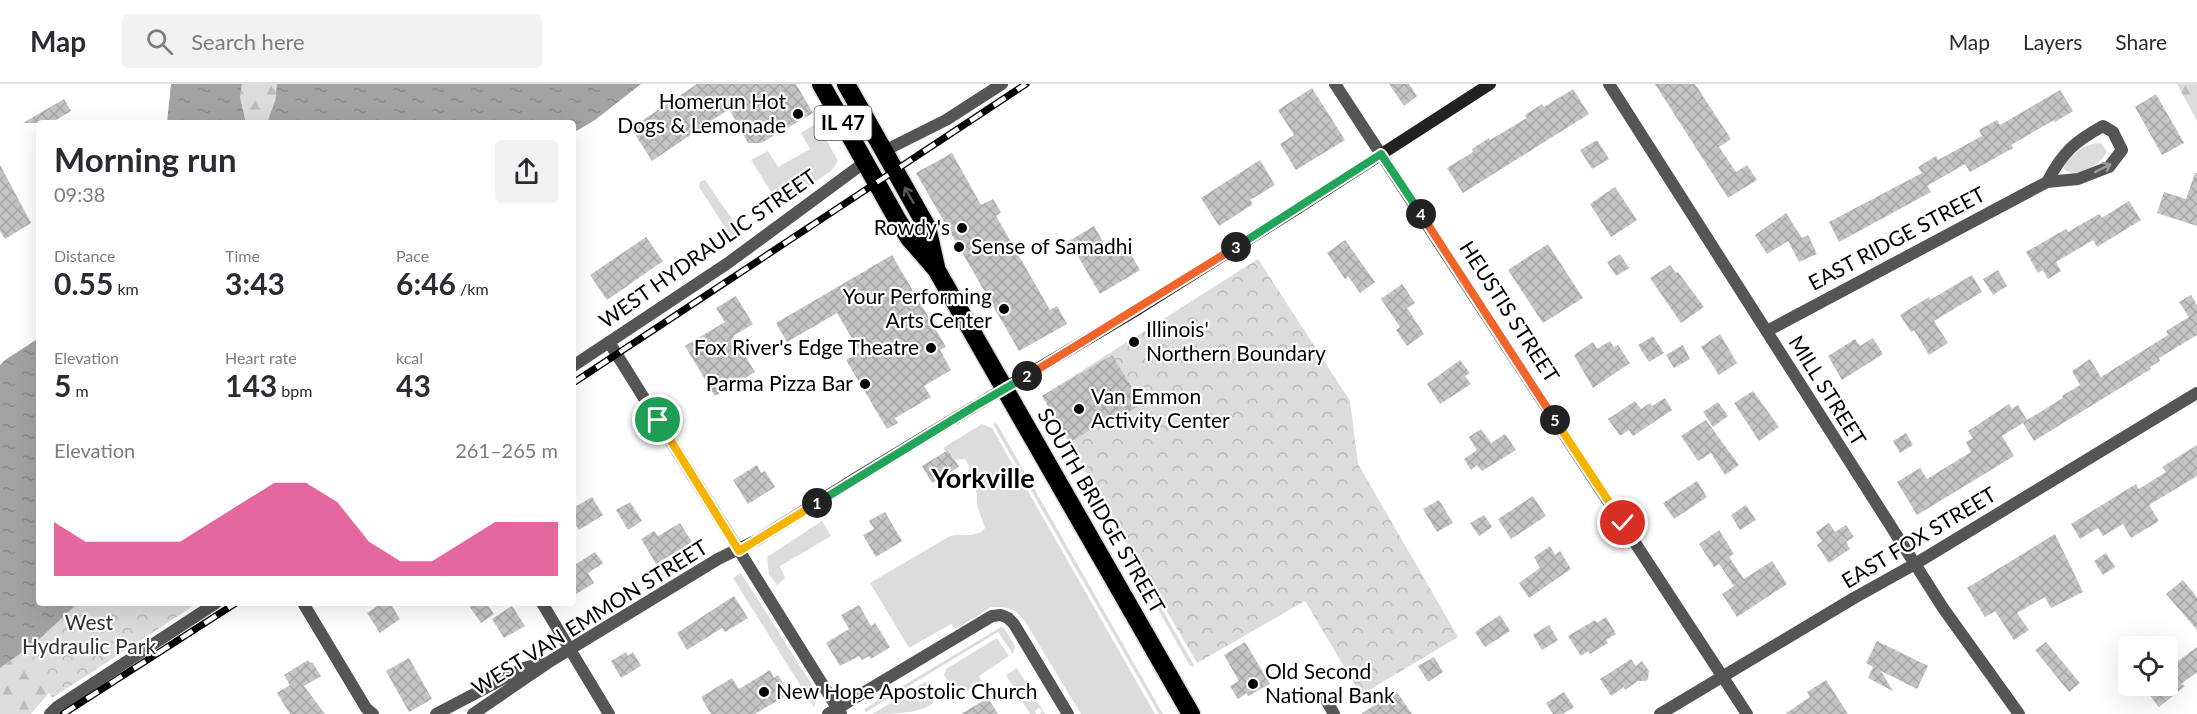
<!DOCTYPE html>
<html lang="en">
<head>
<meta charset="utf-8">
<style>
	:root { --surface:#fff; --page:#f2f2f3; --text:#2b2b33; --muted:#7c7c81; --line:#e1e1e2; --accent:#db2777 }
	body { margin:0; font-family:Lato,sans-serif; background:var(--page); color:var(--text); height:100vh; display:flex; flex-direction:column; font-size:22px; white-space:nowrap }
	* { box-sizing:border-box; margin:0 }
	p { font-size:20px; color:var(--muted) }
	.icon { flex:none; width:33px; height:33px; fill:none; stroke:currentColor; stroke-width:2; stroke-linecap:round; stroke-linejoin:round }
	.map { position:relative; flex:1; overflow:hidden }
	.side { position:absolute; left:36px; top:36px; width:540px; height:486px; display:flex; flex-direction:column; background:var(--surface); border-radius:6px; box-shadow:0 6px 24px #0002 }
	.side>* { flex:none }
	.fabs { position:absolute; left:2118px; top:552px; display:grid; gap:12px }
	.fabs a { display:grid; place-items:center; width:60px; height:60px; border-radius:6px; background:var(--surface); box-shadow:0 6px 24px #0002; font-size:30px }
	.pin { position:absolute; display:grid; place-items:center; width:51px; height:51px; color:#fff; margin:-26px; border:3px solid #fff; border-radius:50%; box-shadow:0 2px 6px #0007 }
	.km { position:absolute; width:30px; height:30px; margin:-15px; border-radius:50%; background:#222; color:#fff; font-size:16px; line-height:30px; text-align:center }
	.round { display:grid; place-items:center; flex:none; width:63px; height:63px; border-radius:6px; background:var(--page) }
	.head { display:flex; align-items:center; justify-content:space-between; height:102px; padding:0 18px }
	h1 { font-size:33px; font-weight:700; line-height:45px }
	.stats { display:grid; grid-template-columns:repeat(3,1fr); gap:9px; height:102px; padding:6px 18px }
	.stats div { display:grid; align-content:center }
	.stats b { font-size:30px; font-weight:700 }
	.stats small { font-size:16px; font-weight:400 }
	.stats p { font-size:16px }
	.chart { height:168px; padding:12px 18px }
	.chart p { display:flex; justify-content:space-between }
	.chart svg { width:100%; height:108px; margin-top:6px; fill:var(--accent); opacity:.7 }
	header { display:flex; align-items:center; gap:36px; box-sizing:border-box; height:84px; padding:0 30px; background:var(--surface); border-bottom:2px solid var(--line) }
	header strong { font-size:28px }
	nav { display:flex; gap:33px; margin-inline-start:auto; font-size:21px }
	.search { width:420px; height:54px; background:var(--page); display:flex; align-items:center; gap:15px; box-sizing:border-box; padding:0 21px; border-radius:6px; color:var(--muted); font-size:22px }
	.map>svg:first-child { display:block }
	.grass { fill:#dcdcdc }
	.forest { fill:url(#forest-firs) }
	.park { fill:url(#park-crowns) }
	.water { fill:url(#water-ripples) }
	.building { fill:url(#building-cross-hatch) }
	.lines { fill:none; stroke-linecap:round; stroke-linejoin:round }
	.highway-casing { stroke:#dbdbdb; stroke-width:21 }
	.street { stroke:#555; stroke-width:12 }
	.secondary { stroke:#222; stroke-width:12 }
	.highway { stroke:#000; stroke-width:18 }
	.rail-casing { stroke:#000; stroke-width:7 }
	.rail { stroke:#fff; stroke-width:4.5; stroke-dasharray:14; stroke-linecap:butt }
	.oneway { stroke:#999 }
	.oneway2 { stroke:#595959 }
	.split-1-casing { stroke:#fff; stroke-width:12 }
	.split-2-casing { stroke:#fff; stroke-width:12 }
	.split-3-casing { stroke:#fff; stroke-width:12 }
	.split-4-casing { stroke:#fff; stroke-width:12 }
	.split-5-casing { stroke:#fff; stroke-width:12 }
	.split-6-casing { stroke:#fff; stroke-width:12 }
	.split-1 { stroke:#f5b400; stroke-width:8 }
	.split-2 { stroke:#22a559; stroke-width:8 }
	.split-3 { stroke:#f0652b; stroke-width:8 }
	.split-4 { stroke:#22a559; stroke-width:8 }
	.split-5 { stroke:#f0652b; stroke-width:8 }
	.split-6 { stroke:#f5b400; stroke-width:8 }
	.poi-dot { fill:#000; stroke:#fff; stroke-width:2 }
	.labels { text-anchor:middle; stroke-width:4.5; stroke-linejoin:round; paint-order:stroke }
	.shield { fill:#fff; stroke:#4c4c4c; stroke-width:1.5 }
	.shield-label { font-size:20px; font-weight:bold; fill:#000 }
	.poi-label { font-size:21px; fill:#000; stroke:#fff; text-anchor:end }
	.street-label { font-size:21px; fill:#000; stroke:#fff }
	.park-label { font-size:21px; fill:#333; stroke:#fff }
	.district-label { font-size:27px; font-weight:bold; fill:#000; stroke:#fff }
</style>
</head>
<body>
<header>
<strong>Map</strong>
<div class="search"><svg class="icon" aria-label="search" viewBox="0 0 24 24"><circle cx="10" cy="10" r="6"/><path d="M15 15l6 6"/></svg>Search here</div>
<nav><a>Map</a><a>Layers</a><a>Share</a></nav>
</header>
<div class="map">
<svg width="2197" height="630" viewBox="0 0 2197 630">
	<defs>
		<pattern id="forest-firs" width="22" height="20" patternUnits="userSpaceOnUse" patternTransform="scale(1.5)"><rect width="22" height="20" fill="#dcdcdc"/><path d="M5 1l3.5 6h-7zM16 11l3.5 6h-7z" fill="#bbb"/></pattern>
		<pattern id="park-crowns" width="20" height="18" patternUnits="userSpaceOnUse" patternTransform="scale(1.5)"><rect width="20" height="18" fill="#dcdcdc"/><path d="M2 6a3 3 0 1 1 6 0M12 15a3 3 0 1 1 6 0" fill="none" stroke="#bbb"/></pattern>
		<pattern id="water-ripples" width="26" height="14" patternUnits="userSpaceOnUse" patternTransform="scale(1.5)"><rect width="26" height="14" fill="#a3a3a3"/><path d="M2 4q2-2 4 0t4 0M15 11q2-2 4 0t4 0" fill="none" stroke="#8b8b8b"/></pattern>
		<pattern id="building-cross-hatch" width="8" height="8" patternUnits="userSpaceOnUse" patternTransform="scale(1.5)"><rect width="8" height="8" fill="#c4c4c4"/><path d="M0 0l8 8M0 8l8-8" fill="none" stroke="#a7a7a7"/></pattern>
	</defs>
	<rect width="100%" height="100%" fill="#fff"/>
	<g class="grass">
		<polygon points="817,39 838,77 831,87 780,122 751,76 768,67 778,83 810,65 801,49"/>
		<path d="M2100,59L2107,67C2101,81 2075,97 2063,84C2071,70 2083,60 2100,59Z"/>
		<polygon points="705,96 741,148 732,154 699,103 700,98"/>
		<polygon points="996,339 999,343 1163,630 1159,630 993,340"/>
		<path d="M982,340L992,344L1155,630H1081L1024,536L1015,527L1003,523H991L956,545L951,540L909,564L870,499L950,452C963,448 975,456 985,444L977,421V409L968,396L969,382L965,375L955,376L949,366L946,368L943,364Z"/>
		<polygon points="822,437 831,452 780,482 785,494 777,501 769,490 767,473"/>
		<polygon points="1127,464 1195,583 1190,582 1125,467"/>
		<polygon points="741,489 816,607 817,615 814,623 733,494"/>
		<polygon points="1001,543 1004,544 1015,562 1013,570 998,548 866,628 864,625"/>
		<polygon points="997,554 1009,572 979,592 982,598 965,608 959,602 949,599 944,591 946,585"/>
		<polygon points="1017,584 1045,630 1040,630 1042,627 1039,624 1035,627 1036,630 1030,630 1006,591"/>
		<path d="M925,598C931,600 935,607 935,613C934,630 890,630 872,630Z"/>
	</g>
	<g class="forest">
		<polygon points="242,0 277,0 275,17 267,39 246,39 240,12"/>
		<polygon points="2177,0 2197,0 2197,37"/>
		<polygon points="94,556 31,630 0,630 0,584 34,560"/>
	</g>
	<g class="park">
		<polygon points="1258,175 1350,317 1358,380 1458,553 1361,611 1305,517 1197,579 1042,312"/>
		<polygon points="78,519 198,519 52,614 26,565"/>
	</g>
	<g class="water">
		<polygon points="171,0 242,0 240,13 246,39 167,39"/>
		<polygon points="277,0 641,0 595,36 573,49 573,39 267,39 275,17"/>
		<polygon points="39,254 39,519 78,519 34,560 0,584 0,281 5,276"/>
	</g>
	<g class="building">
		<polygon points="697,0 796,0 813,29 761,59 748,59 729,25 652,77 631,44"/>
		<polygon points="1389,0 1409,0 1417,12 1404,22"/>
		<polygon points="1655,0 1695,0 1731,55 1719,63 1736,88 1747,81 1757,96 1728,114"/>
		<polygon points="1312,4 1345,56 1296,86 1280,60 1294,51 1278,26"/>
		<polygon points="1573,5 1589,30 1463,109 1447,84 1473,68 1472,65 1489,54 1490,56 1527,34 1525,31 1542,20 1544,23"/>
		<polygon points="2060,6 2073,27 2055,38 2054,36 2011,61 2013,64 1970,88 1965,80 1927,102 1931,108 1839,158 1829,138 1922,89 1918,83 1936,72 1938,76 1982,52 1979,46 1997,36 2000,41"/>
		<polygon points="2156,10 2184,59 2162,71 2135,23"/>
		<polygon points="64,15 71,27 51,39 23,39"/>
		<polygon points="1597,56 1609,75 1592,85 1580,66"/>
		<polygon points="952,69 981,121 993,115 1001,128 996,132 1050,226 1057,222 1067,240 1019,267 916,89"/>
		<polygon points="1260,76 1275,101 1250,116 1253,120 1219,142 1201,114"/>
		<polygon points="0,81 31,139 5,155 0,147"/>
		<polygon points="2195,89 2197,89 2197,142 2157,129 2164,108 2186,115"/>
		<polygon points="1615,103 1637,136 1611,153 1590,120"/>
		<polygon points="2129,117 2141,136 2097,163 2093,156 2056,178 2061,187 2048,195 2043,186 2038,189 2026,168 2066,145 2068,148 2099,130 2102,134"/>
		<polygon points="1786,129 1802,154 1808,151 1817,170 1799,178 1788,157 1767,170 1755,151"/>
		<polygon points="1094,142 1109,168 1124,159 1140,186 1100,210 1069,157"/>
		<polygon points="646,153 663,177 607,216 590,191"/>
		<polygon points="1345,156 1375,198 1360,209 1348,192 1345,195 1327,169"/>
		<polygon points="1548,160 1583,214 1543,239 1508,186"/>
		<polygon points="1620,170 1629,184 1616,192 1607,178"/>
		<polygon points="892,171 946,263 940,266 951,286 924,302 931,313 895,334 898,339 887,345 846,276 860,268 837,229 787,258 776,239"/>
		<polygon points="1670,181 1676,189 1678,188 1704,223 1681,239 1650,194"/>
		<polygon points="1998,186 2007,202 1993,211 1983,195"/>
		<polygon points="1972,191 1982,208 1934,237 1948,259 1929,271 1914,246 1911,248 1900,231 1929,213 1930,216"/>
		<polygon points="1402,200 1415,219 1407,224 1424,250 1407,262 1396,246 1400,243 1381,215"/>
		<polygon points="2191,211 2197,221 2197,251 2159,274 2160,277 2150,283 2151,285 2034,357 2023,339 2002,352 2014,372 1917,431 1897,398 1920,384 1927,395 1971,368 1966,358 1973,354 1968,347 2009,320 2012,325 2018,321 2027,336 2063,314 2062,312 2080,301 2072,287 2090,275 2101,293 2168,251 2166,247 2189,233 2179,218"/>
		<polygon points="736,212 753,240 733,252 755,288 715,312 685,262 725,238 716,224"/>
		<polygon points="1720,250 1737,279 1719,291 1701,263"/>
		<polygon points="1653,252 1664,269 1649,278 1638,261"/>
		<polygon points="1873,254 1883,270 1842,296 1828,272 1855,255 1860,262"/>
		<polygon points="1610,257 1614,263 1618,261 1630,279 1593,304 1574,271 1593,258 1597,265"/>
		<polygon points="1683,261 1690,275 1674,284 1666,271"/>
		<polygon points="1112,271 1142,320 1111,338 1109,335 1070,358 1042,312"/>
		<polygon points="1460,276 1470,289 1465,292 1471,300 1440,320 1427,300"/>
		<polygon points="1753,307 1779,343 1759,357 1734,319"/>
		<polygon points="1665,314 1672,326 1633,352 1629,346 1620,352 1608,335 1635,317 1641,325 1650,319 1652,322"/>
		<polygon points="1718,318 1728,332 1713,343 1703,328"/>
		<polygon points="1706,336 1739,381 1725,391 1711,369 1698,377 1681,352"/>
		<polygon points="1481,345 1491,359 1505,350 1516,366 1482,387 1477,381 1471,386 1464,375 1477,366 1469,353"/>
		<polygon points="1906,349 1913,361 1900,369 1893,357"/>
		<polygon points="2197,361 2197,392 2149,421 2159,437 2131,454 2123,440 2103,452 2098,444 2080,455 2071,440 2136,400 2139,405 2166,388 2162,383"/>
		<polygon points="948,366 959,383 932,399 922,382"/>
		<polygon points="757,381 761,389 765,387 775,403 748,420 733,396"/>
		<polygon points="1697,397 1707,413 1674,435 1663,419"/>
		<polygon points="1533,412 1546,432 1511,455 1498,435"/>
		<polygon points="592,413 603,431 579,446 573,437 573,424"/>
		<polygon points="1439,416 1453,439 1437,448 1423,425"/>
		<polygon points="630,418 642,437 628,446 616,426"/>
		<polygon points="1746,421 1756,436 1740,446 1731,431"/>
		<polygon points="885,428 902,457 876,473 863,451 874,445 869,437"/>
		<polygon points="1484,431 1492,443 1479,452 1470,439"/>
		<polygon points="680,439 692,458 656,480 641,455 654,447 658,452"/>
		<polygon points="1829,439 1835,448 1846,441 1854,453 1846,458 1850,465 1829,479 1817,461 1822,457 1816,448"/>
		<polygon points="1719,446 1734,470 1729,473 1744,495 1772,477 1787,500 1737,533 1722,510 1734,502 1719,480 1714,483 1699,460"/>
		<polygon points="2055,450 2083,508 2051,524 2045,513 2017,529 2029,546 2014,556 1995,527 1985,533 1967,504"/>
		<polygon points="1550,462 1555,471 1560,467 1571,485 1529,514 1519,499 1540,484 1534,473"/>
		<polygon points="595,468 603,479 588,489 594,499 573,512 573,482"/>
		<polygon points="2106,469 2115,483 2103,491 2094,477"/>
		<polygon points="2183,496 2197,513 2197,546 2166,510"/>
		<polygon points="734,512 748,534 725,548 722,544 687,566 677,549"/>
		<polygon points="382,519 390,519 400,535 380,549 367,529"/>
		<polygon points="467,519 486,519 494,530 481,539"/>
		<polygon points="859,521 871,542 875,539 890,563 871,575 869,572 862,576 859,572 840,582 826,559 849,545 841,531"/>
		<polygon points="512,522 525,542 504,554 492,535"/>
		<polygon points="1500,531 1510,547 1485,563 1475,548"/>
		<polygon points="1606,533 1616,550 1606,556 1608,559 1590,570 1588,567 1581,572 1568,552 1595,536 1597,539"/>
		<polygon points="1549,541 1558,556 1542,566 1533,551"/>
		<polygon points="1877,557 1928,582 1917,605 1881,587 1893,607 1868,594 1873,583 1866,579"/>
		<polygon points="1245,558 1270,600 1248,612 1247,609 1238,615 1230,602 1239,597 1224,571"/>
		<polygon points="2046,558 2080,599 2069,608 2035,566"/>
		<polygon points="2197,563 2197,588 2181,600 2185,602 2159,623 2148,609 2157,602 2168,602 2168,583 2169,584"/>
		<polygon points="626,568 628,572 633,568 641,582 621,594 611,577"/>
		<polygon points="1434,573 1443,588 1428,598 1418,582"/>
		<polygon points="409,574 432,615 409,628 386,587"/>
		<polygon points="1631,575 1636,582 1642,577 1649,587 1648,595 1646,597 1638,597 1625,606 1624,603 1611,612 1600,595"/>
		<polygon points="308,576 310,579 312,578 321,592 304,602 325,630 290,630 277,609 290,601 284,591"/>
		<polygon points="770,586 774,594 778,591 787,606 785,608 787,611 755,630 711,630 701,613 732,594 739,605"/>
		<polygon points="1826,596 1848,630 1785,630 1810,613 1807,608"/>
		<polygon points="1397,608 1412,630 1361,630 1391,610"/>
		<polygon points="1564,608 1574,623 1563,630 1553,630 1546,619"/>
		<polygon points="988,614 998,630 961,630"/>
	</g>
	<g class="lines">
		<defs>
			<g id="highway">
				<polyline points="821,0 897,135 909,154 936,185 1191,630"/>
				<polyline points="846,0 927,143 936,183"/>
			</g>
		</defs>
		<use href="#highway" class="highway-casing"/>
		<g class="street">
			<polyline points="1335,0 1747,630"/>
			<polyline points="1609,0 1943,524 2019,630"/>
			<polyline points="884,67 946,36 1002,0"/>
			<path d="M1767,247L2047,98L2078,95L2109,83L2122,66L2113,48L2103,42C2074,58 2063,68 2047,98"/>
			<polyline points="609,258 841,630"/>
			<polyline points="573,282 728,179 865,78"/>
			<polyline points="303,519 366,624 373,630"/>
			<polyline points="542,519 609,630"/>
			<polyline points="1325,614 1334,630"/>
			<polyline points="50,630 57,623 216,519"/>
			<polyline points="436,630 524,584 542,579"/>
			<polyline points="473,630 552,576 718,475 757,456 859,392 1005,304"/>
			<polyline points="828,630 992,532 1001,531 1008,534 1014,540 1068,630"/>
			<polyline points="1660,630 1854,514 1915,480 2197,309"/>
		</g>
		<polyline class="secondary" points="1005,304 1138,225 1295,126 1490,0"/>
		<use href="#highway" class="highway"/>
		<defs>
			<g id="rail">
				<polyline points="573,299 1026,0"/>
				<polyline points="63,630 236,519"/>
			</g>
		</defs>
		<use href="#rail" class="rail-casing"/>
		<use href="#rail" class="rail"/>
	</g>
	<defs><path id="oneway-shaft" d="M-6 0H5M1.5-3L5.5 0L1.5 3" fill="none" stroke-width="1.6" stroke-linecap="round" stroke-linejoin="round" transform="scale(1.5)"/></defs>
	<use class="oneway" href="#oneway-shaft" transform="translate(2103 84) rotate(-27)"/>
	<use class="oneway2" href="#oneway-shaft" transform="translate(909 111) rotate(-120)"/>
	<g class="lines">
		<defs>
			<polyline id="split-1" points="658,336 739,467 817,419"/>
			<polyline id="split-2" points="817,419 975,322 1027,292"/>
			<polyline id="split-3" points="1027,292 1236,163"/>
			<polyline id="split-4" points="1236,163 1381,70 1421,130"/>
			<polyline id="split-5" points="1421,130 1555,336"/>
			<polyline id="split-6" points="1555,336 1623,439"/>
		</defs>
		<use href="#split-1" class="split-1-casing"/>
		<use href="#split-2" class="split-2-casing"/>
		<use href="#split-3" class="split-3-casing"/>
		<use href="#split-4" class="split-4-casing"/>
		<use href="#split-5" class="split-5-casing"/>
		<use href="#split-6" class="split-6-casing"/>
		<use href="#split-1" class="split-1"/>
		<use href="#split-2" class="split-2"/>
		<use href="#split-3" class="split-3"/>
		<use href="#split-4" class="split-4"/>
		<use href="#split-5" class="split-5"/>
		<use href="#split-6" class="split-6"/>
	</g>
	<g class="poi-dot">
		<circle cx="798" cy="30" r="6"/>
		<circle cx="962" cy="144" r="6"/>
		<circle cx="959" cy="163" r="6"/>
		<circle cx="1004" cy="225" r="6"/>
		<circle cx="1134" cy="258" r="6"/>
		<circle cx="931" cy="264" r="6"/>
		<circle cx="865" cy="300" r="6"/>
		<circle cx="1079" cy="325" r="6"/>
		<circle cx="1253" cy="600" r="6"/>
		<circle cx="764" cy="608" r="6"/>
	</g>
	<g class="labels">
		<rect class="shield" x="814.5" y="22" width="57" height="34" rx="4.5"/>
		<g class="shield-label">
			<text x="843" y="46">IL 47</text>
		</g>
		<g class="poi-label">
			<text x="786" y="25">Homerun Hot<tspan x="786" dy="24">Dogs &amp; Lemonade</tspan></text>
			<text x="950" y="151">Rowdy's</text>
			<text x="971" y="170" text-anchor="start">Sense of Samadhi</text>
			<text x="992" y="220">Your Performing<tspan x="992" dy="24">Arts Center</tspan></text>
			<text x="1146" y="253" text-anchor="start">Illinois'<tspan x="1146" dy="24">Northern Boundary</tspan></text>
			<text x="919" y="271">Fox River's Edge Theatre</text>
			<text x="853" y="307">Parma Pizza Bar</text>
			<text x="1091" y="320" text-anchor="start">Van Emmon<tspan x="1091" dy="24">Activity Center</tspan></text>
			<text x="1265" y="595" text-anchor="start">Old Second<tspan x="1265" dy="24">National Bank</tspan></text>
			<text x="776" y="615" text-anchor="start">New Hope Apostolic Church</text>
		</g>
		<g class="street-label">
			<text transform="translate(1897 155) rotate(-28)" y="7">EAST RIDGE STREET</text>
			<text transform="translate(708 165) rotate(-35)" y="7">WEST HYDRAULIC STREET</text>
			<text transform="translate(1509 228) rotate(57)" y="7">HEUSTIS STREET</text>
			<text transform="translate(1827 307) rotate(58)" y="7">MILL STREET</text>
			<text transform="translate(1101 427) rotate(60)" y="7">SOUTH BRIDGE STREET</text>
			<text transform="translate(1919 454) rotate(-31)" y="7">EAST FOX STREET</text>
			<text transform="translate(590 534) rotate(-32)" y="7">WEST VAN EMMON STREET</text>
		</g>
		<g class="park-label">
			<text x="89" y="546">West<tspan x="89" dy="24">Hydraulic Park</tspan></text>
		</g>
		<g class="district-label">
			<text x="983" y="404">Yorkville</text>
		</g>
	</g>
</svg>
<div class="fabs">
<a><svg class="icon" aria-label="locate" viewBox="0 0 24 24"><circle cx="12" cy="12" r="6"/><path d="M12 2v4M12 18v4M2 12h4M18 12h4"/></svg></a>
</div>
<div class="pin" style="left:658px;top:336px;background:#1e9e55"><svg class="icon" aria-label="arrive" viewBox="0 0 24 24"><path d="M6 21V4h12l-3 4 3 4H6"/></svg></div>
<div class="pin" style="left:1623px;top:439px;background:#d93025"><svg class="icon" aria-label="check" viewBox="0 0 24 24"><path d="M5 12l5 5 9-10"/></svg></div>
<b class="km" style="left:817px;top:419px">1</b>
<b class="km" style="left:1027px;top:292px">2</b>
<b class="km" style="left:1236px;top:163px">3</b>
<b class="km" style="left:1421px;top:130px">4</b>
<b class="km" style="left:1555px;top:336px">5</b>
<section class="side">
<div class="head"><div><h1>Morning run</h1><p>09:38</p></div><a class="round"><svg class="icon" aria-label="share" viewBox="0 0 24 24"><path d="M12 15V3M7 8l5-5 5 5M5 13v7h14v-7"/></svg></a></div>
<div class="stats">
<div><p>Distance</p><b>0.55<small> km</small></b></div>
<div><p>Time</p><b>3:43</b></div>
<div><p>Pace</p><b>6:46<small> /km</small></b></div>
</div>
<div class="stats">
<div><p>Elevation</p><b>5<small> m</small></b></div>
<div><p>Heart rate</p><b>143<small> bpm</small></b></div>
<div><p>kcal</p><b>43</b></div>
</div>
<div class="chart"><p><span>Elevation</span>261–265 m</p>
<svg viewBox="0 0 160 44" preserveAspectRatio="none"><path d="M0 44V22L10 30L20 30L30 30L40 30L50 22L60 14L70 6L80 6L90 14L100 30L110 38L120 38L130 30L140 22L150 22L160 22V44z"/></svg>
</div>
</section>
</div>
</body>
</html>
